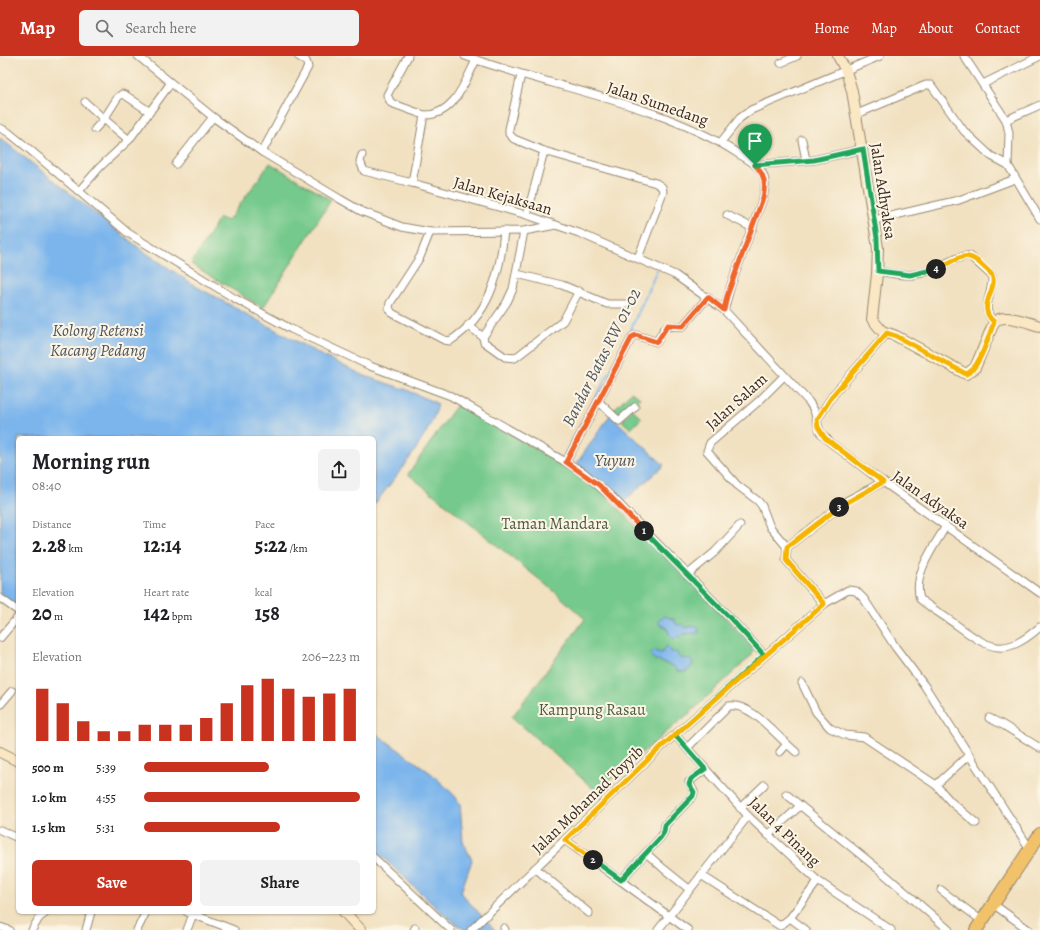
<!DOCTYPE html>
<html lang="en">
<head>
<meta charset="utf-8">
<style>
	:root { --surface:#fff; --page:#f2f2f2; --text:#202124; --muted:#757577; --accent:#c8321e }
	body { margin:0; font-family:Alegreya,serif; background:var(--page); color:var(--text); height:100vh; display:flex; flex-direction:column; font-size:15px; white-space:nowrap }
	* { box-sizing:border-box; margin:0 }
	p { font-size:13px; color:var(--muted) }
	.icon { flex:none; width:22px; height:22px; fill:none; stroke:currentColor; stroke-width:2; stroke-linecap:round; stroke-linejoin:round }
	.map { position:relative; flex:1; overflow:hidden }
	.sheet { position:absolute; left:16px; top:380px; width:360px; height:478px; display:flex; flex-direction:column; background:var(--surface); border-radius:6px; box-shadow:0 1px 3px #0004 }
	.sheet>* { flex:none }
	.pin { position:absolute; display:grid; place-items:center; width:34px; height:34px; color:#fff; margin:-41px -17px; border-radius:50% 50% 50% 0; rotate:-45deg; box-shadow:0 0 4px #0007 }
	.pin .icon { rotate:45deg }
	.km { position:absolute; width:20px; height:20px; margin:-10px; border-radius:50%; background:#222; color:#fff; font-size:11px; line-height:20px; text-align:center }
	.round { display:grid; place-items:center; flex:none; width:42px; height:42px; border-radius:6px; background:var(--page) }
	.headline { display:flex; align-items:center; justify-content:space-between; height:68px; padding:0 16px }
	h1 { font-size:22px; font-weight:600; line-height:30px }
	.stats { display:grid; grid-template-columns:repeat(3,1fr); gap:6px; height:68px; padding:4px 16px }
	.stats div { display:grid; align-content:center }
	.stats b { font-size:20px; font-weight:600 }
	.stats small { font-size:11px; font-weight:400 }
	.stats p { font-size:11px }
	.chart { height:112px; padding:8px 16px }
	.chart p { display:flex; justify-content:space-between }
	.chart svg { width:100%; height:72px; margin-top:4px; stroke:var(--accent); stroke-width:6 }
	.action { display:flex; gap:8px; margin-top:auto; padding:8px 16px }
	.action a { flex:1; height:46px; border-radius:6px; background:var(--accent); color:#fff; font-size:16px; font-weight:600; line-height:46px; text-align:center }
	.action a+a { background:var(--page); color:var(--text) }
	ul { padding:0 16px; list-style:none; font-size:13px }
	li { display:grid; grid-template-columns:64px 48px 1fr; align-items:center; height:30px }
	li i { height:10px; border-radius:5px; background:var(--accent) }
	header { display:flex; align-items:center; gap:24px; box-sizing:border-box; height:56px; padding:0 20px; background:var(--accent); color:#fff }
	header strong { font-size:19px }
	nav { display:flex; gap:22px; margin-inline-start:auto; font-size:14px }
	.search { width:280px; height:36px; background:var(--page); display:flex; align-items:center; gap:10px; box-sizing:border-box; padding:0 14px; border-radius:6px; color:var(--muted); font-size:15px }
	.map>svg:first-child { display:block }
	.green { fill:#75c98c; stroke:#587a55 }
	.water { fill:#7cb5ec; stroke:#5c7085 }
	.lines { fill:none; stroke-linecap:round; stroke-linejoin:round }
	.stream { stroke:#7cb5ec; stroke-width:2 }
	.street-casing { stroke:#968670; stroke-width:9 }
	.secondary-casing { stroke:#968670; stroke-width:12 }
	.primary-casing { stroke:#968670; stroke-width:14 }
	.street { stroke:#fff; stroke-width:7 }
	.secondary { stroke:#fae7c3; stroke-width:10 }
	.primary { stroke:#f2c26a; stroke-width:12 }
	.split-1-casing { stroke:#fff; stroke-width:8 }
	.split-2-casing { stroke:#fff; stroke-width:8 }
	.split-3-casing { stroke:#fff; stroke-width:8 }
	.split-4-casing { stroke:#fff; stroke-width:8 }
	.split-5-casing { stroke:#fff; stroke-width:8 }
	.split-1 { stroke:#f0652b; stroke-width:5 }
	.split-2 { stroke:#22a559; stroke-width:5 }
	.split-3 { stroke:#f5b400; stroke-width:5 }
	.split-4 { stroke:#f5b400; stroke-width:5 }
	.split-5 { stroke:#22a559; stroke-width:5 }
	.labels { text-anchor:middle; stroke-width:4; stroke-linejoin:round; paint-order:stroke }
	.street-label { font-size:16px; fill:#3b2a1e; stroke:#fcf5e5 }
	.park-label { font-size:16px; fill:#4c5a3f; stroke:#fcf5e5 }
	.water-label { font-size:17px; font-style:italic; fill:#4e545c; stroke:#fcf5e5 }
</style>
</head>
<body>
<header>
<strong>Map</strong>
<div class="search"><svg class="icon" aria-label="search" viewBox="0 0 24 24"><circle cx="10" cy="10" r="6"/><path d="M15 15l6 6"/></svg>Search here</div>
<nav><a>Home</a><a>Map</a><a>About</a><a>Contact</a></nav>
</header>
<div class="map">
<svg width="1040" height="874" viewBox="0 0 1040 874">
	<rect width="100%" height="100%" fill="#fcf5e5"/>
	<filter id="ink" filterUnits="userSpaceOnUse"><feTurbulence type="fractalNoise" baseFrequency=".025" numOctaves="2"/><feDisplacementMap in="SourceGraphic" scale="8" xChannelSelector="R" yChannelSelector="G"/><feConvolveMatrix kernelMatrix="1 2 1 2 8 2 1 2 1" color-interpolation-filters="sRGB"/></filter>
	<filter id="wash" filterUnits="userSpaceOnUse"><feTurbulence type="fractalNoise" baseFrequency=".012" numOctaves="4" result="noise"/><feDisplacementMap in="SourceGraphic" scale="16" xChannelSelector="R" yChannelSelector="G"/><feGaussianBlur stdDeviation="0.9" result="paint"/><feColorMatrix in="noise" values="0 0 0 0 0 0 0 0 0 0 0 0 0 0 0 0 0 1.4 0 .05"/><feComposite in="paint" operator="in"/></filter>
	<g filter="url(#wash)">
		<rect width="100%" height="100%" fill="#f1e1c1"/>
		<g class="green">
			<polygon points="270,107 331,144 263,252 191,208 219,162 228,165"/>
			<polygon points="631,336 640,342 619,363 611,356"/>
			<path d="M456,350L460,351C510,378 562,403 606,440L750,587L753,594L752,599L692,655L596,735L512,661L585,563L555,536L408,418Z"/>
			<polygon points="632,353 642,362 631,373 622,365"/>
		</g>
		<g class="water">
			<path d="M0,82L143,195L197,231L325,301L365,320L407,334L438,348C430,381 395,421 374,449V382H18V551L0,539Z"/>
			<polygon points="610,359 664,409 622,447 575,410"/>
			<polygon points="665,560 674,563 677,569 683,568 686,572 690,570 698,571 699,577 684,578 682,581 679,580 675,583 671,582 666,571 659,568 659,563"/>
			<polygon points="668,590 670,596 676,596 680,602 690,603 693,607 689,614 685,616 677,615 675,611 655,604 650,599 654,595 662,597 665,591"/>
			<polygon points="374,676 432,718 455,740 460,748 463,786 472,804 461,836 467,844 495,874 465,874 442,857 374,793"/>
		</g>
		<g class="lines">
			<g class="stream">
				<polyline points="622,293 657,214"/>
				<polyline points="564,400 614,308"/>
			</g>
		</g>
	</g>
	<g filter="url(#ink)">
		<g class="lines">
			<defs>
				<g id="street">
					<polyline points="138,0 213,61 262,96 340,143 361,155 402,171 430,176 524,175 556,169"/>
					<polyline points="408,0 387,39 391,47 424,59 412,127 527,159 579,177 675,219 724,254"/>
					<path d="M465,0C553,32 659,47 737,97C745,102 756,107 761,115C767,123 765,133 763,142L731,229L724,254L809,346L814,354L820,376L831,387L869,416L1040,537"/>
					<polyline points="964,0 1006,64 1009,77 1008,109 1040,163"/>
					<polyline points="781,7 797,0"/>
					<polyline points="521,19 509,73 509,78 514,83 544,95 656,127 662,131 663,136 638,202"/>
					<polyline points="983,28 1040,0"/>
					<polyline points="85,46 104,63 118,41 122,38 125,39 150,56"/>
					<polyline points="857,58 926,29 931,29 964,75 991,100 1008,109"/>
					<path d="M424,59C454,60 465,26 476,4"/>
					<polyline points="1006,64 1040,49"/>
					<polyline points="0,72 8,76 29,93 128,177 234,242 291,273 370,310 451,340 583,416 614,443 731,563 764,599"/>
					<polyline points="95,73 104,63 129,84"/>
					<polyline points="802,84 806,104"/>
					<polyline points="721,86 740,62 751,54 880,0"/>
					<polyline points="262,96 308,11 306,5 298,0"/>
					<polyline points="362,99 360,105 364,115 412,127"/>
					<polyline points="176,108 213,61"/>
					<polyline points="755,109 814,104 863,93"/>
					<polyline points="79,135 100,111 129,84 170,28"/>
					<polyline points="527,159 544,95"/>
					<polyline points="727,159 753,172"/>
					<polyline points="874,164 959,144 1015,123"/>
					<polyline points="524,175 513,233 507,246 483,281 484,286 505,301 515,302 563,265 579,235"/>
					<path d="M430,176L420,201L390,247L389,252L392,257L444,284L450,285C489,260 500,219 504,175"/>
					<path d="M877,215C891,217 904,221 918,218C933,216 959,198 970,200L992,220C994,236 979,252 994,266"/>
					<polyline points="517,218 562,229 607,248 626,248"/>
					<polyline points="468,269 483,281"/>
					<polyline points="598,345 619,365 635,351"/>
					<polyline points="817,364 833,339 887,277"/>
					<path d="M566,406L632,281L636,279L657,286C667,267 663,271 683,270L708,241"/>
					<path d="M946,470C934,490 912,519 920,543C932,553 946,561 958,570C992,595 1005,601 1040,571"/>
					<polyline points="787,491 848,444 883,426"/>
					<polyline points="687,519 715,496 740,469"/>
					<polyline points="0,542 18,555"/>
					<polyline points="824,548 848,534 856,535 864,543 896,592 924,629 1030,793"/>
					<polyline points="0,582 18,561"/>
					<polyline points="802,627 816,656 830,672 845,679 864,681 936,729 951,746 976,767"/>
					<polyline points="0,649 12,635"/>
					<polyline points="989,662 1003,669 1040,692"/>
					<polyline points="675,679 748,760 818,825 891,874"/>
					<polyline points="787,688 796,696"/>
					<path d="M687,692L729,650C749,646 773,676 787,688L780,696"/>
					<polyline points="936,729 969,699"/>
					<polyline points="786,738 882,816 949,874"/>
					<polyline points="740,752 764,729"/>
					<polyline points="0,774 18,782"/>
					<polyline points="768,779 800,750"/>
					<polyline points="565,784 688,874"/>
					<polyline points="646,797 664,813 689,833"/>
					<polyline points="374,802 451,874"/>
					<polyline points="535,812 589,857"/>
					<polyline points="701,819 780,870 790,862 818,825"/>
					<polyline points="621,824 660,782 664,776 665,769 693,740 694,736 689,726 705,713"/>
					<polyline points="941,834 982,865"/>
					<polyline points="993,848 1029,874"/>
					<polyline points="187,856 234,874"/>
					<polyline points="790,862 806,874"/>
					<polyline points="0,871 9,874"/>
					<polyline points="504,872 505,874"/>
					<polyline points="32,874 39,862 47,856"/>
					<polyline points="86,874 91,856"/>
					<polyline points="137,874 146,856"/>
					<polyline points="187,874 193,858"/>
					<polyline points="414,874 415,872"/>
					<polyline points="471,874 660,692 824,548 786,504 787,491 770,471 762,450 758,445 737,429 707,395 710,387 759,345 784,320"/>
					<polyline points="658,874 748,760"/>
				</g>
				<g id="secondary">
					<path d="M838,0L846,15L852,35L878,192L877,218L872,263L882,275L896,280L966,318L975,312L994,266C1004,256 1028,267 1040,270"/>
					<polyline points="0,696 18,705"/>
					<polyline points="344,856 361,874"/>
				</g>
				<polyline id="primary" points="976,874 1040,778"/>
			</defs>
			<use href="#street" class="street-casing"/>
			<use href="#secondary" class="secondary-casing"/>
			<use href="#primary" class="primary-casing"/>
			<use href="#street" class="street"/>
			<use href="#secondary" class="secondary"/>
			<use href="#primary" class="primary"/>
		</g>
	</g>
	<g class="lines" filter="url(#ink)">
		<defs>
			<path id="split-1" d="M644,475L599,429L566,406L632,281L636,279L657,286L668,269L683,270L708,241L724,254L727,240L763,142C766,128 765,119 755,109"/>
			<polyline id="split-2" points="593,804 621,824 660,782 664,776 665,769 693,740 694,736 689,728 691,723 705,713 675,679 764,599 731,563 644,475"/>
			<polyline id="split-3" points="593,804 565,784 660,692 824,548 786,504 787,491 839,451"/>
			<path id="split-4" d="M839,451L883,426L825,382L818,371L817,364L833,339L887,277L896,280L966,318C979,314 989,279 994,266C975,250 999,233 992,219C990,216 986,213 983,210C964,191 957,205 936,213"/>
			<polyline id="split-5" points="755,109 814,104 863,93 877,182 878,215 910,219 936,213"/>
		</defs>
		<use href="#split-1" class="split-1-casing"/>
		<use href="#split-2" class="split-2-casing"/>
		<use href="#split-3" class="split-3-casing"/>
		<use href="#split-4" class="split-4-casing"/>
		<use href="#split-5" class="split-5-casing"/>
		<use href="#split-1" class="split-1"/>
		<use href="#split-2" class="split-2"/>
		<use href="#split-3" class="split-3"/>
		<use href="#split-4" class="split-4"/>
		<use href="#split-5" class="split-5"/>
	</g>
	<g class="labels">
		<g class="street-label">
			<text transform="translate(658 47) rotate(19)" y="6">Jalan Sumedang</text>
			<text transform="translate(884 135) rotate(81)" y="6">Jalan Adhyaksa</text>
			<text transform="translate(503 139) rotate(16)" y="6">Jalan Kejaksaan</text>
			<text transform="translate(736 345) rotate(-42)" y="6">Jalan Salam</text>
			<text transform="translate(931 443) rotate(35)" y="6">Jalan Adyaksa</text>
			<text transform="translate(587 743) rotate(-44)" y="6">Jalan Mohamad Toyyib</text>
			<text transform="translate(785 775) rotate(44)" y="6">Jalan 4 Pinang</text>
		</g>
		<g class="park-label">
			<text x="555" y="473">Taman Mandara</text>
			<text x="592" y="659">Kampung Rasau</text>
		</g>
		<g class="water-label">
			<text x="98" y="280">Kolong Retensi<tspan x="98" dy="20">Kacang Pedang</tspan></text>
			<text transform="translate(601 301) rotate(-63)" y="6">Bandar Batas RW 01-02</text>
			<text x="615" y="410">Yuyun</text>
		</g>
	</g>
</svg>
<div class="pin" style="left:755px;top:109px;background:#1e9e55"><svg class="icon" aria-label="arrive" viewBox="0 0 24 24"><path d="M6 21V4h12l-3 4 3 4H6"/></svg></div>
<b class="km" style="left:644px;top:475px">1</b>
<b class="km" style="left:593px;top:804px">2</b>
<b class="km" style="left:839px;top:451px">3</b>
<b class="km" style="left:936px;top:213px">4</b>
<section class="sheet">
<div class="headline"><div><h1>Morning run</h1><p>08:40</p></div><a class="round"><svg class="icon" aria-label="share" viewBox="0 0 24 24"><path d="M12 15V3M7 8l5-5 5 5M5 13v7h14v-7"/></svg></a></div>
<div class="stats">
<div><p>Distance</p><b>2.28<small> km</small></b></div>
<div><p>Time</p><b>12:14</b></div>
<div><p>Pace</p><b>5:22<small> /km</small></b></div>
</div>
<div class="stats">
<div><p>Elevation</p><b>20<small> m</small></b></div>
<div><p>Heart rate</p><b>142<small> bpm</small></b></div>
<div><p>kcal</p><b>158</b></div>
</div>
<div class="chart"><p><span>Elevation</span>206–223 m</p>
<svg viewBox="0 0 160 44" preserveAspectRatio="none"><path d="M5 44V12M15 44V21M25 44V32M35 44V38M45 44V38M55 44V34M65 44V34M75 44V34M85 44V30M95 44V21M105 44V10M115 44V6M125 44V12M135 44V17M145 44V15M155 44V12"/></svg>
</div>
<ul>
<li><b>500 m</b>5:39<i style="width:58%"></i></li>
<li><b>1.0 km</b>4:55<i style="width:100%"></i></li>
<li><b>1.5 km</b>5:31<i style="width:63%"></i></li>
</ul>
<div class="action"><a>Save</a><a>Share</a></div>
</section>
</div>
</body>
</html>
